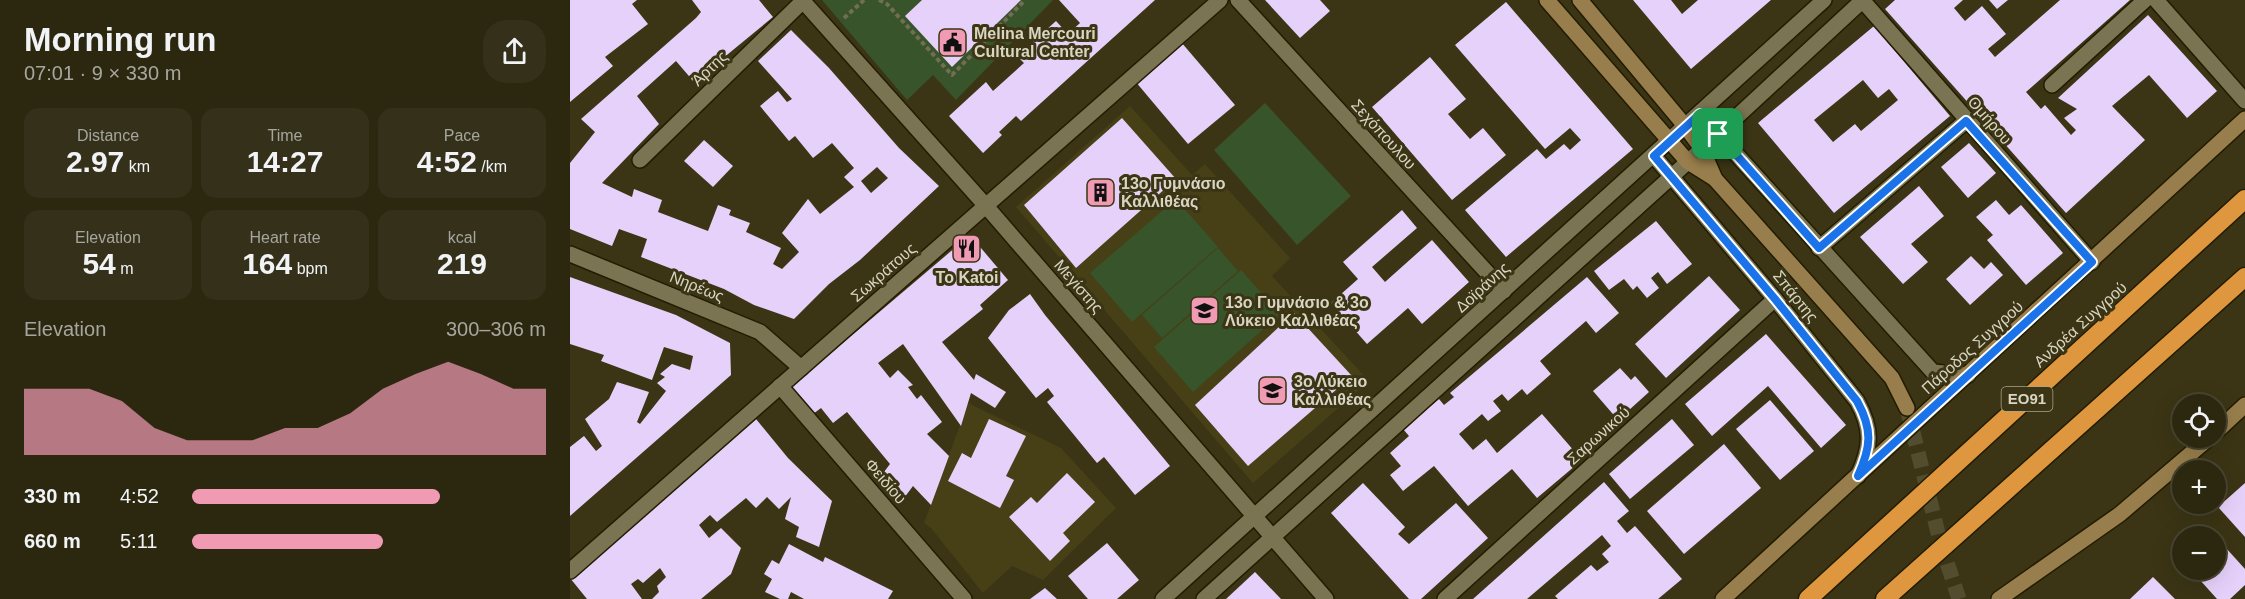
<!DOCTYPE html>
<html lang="en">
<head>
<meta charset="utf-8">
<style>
	:root { --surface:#2c2810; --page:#343019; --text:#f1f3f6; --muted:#a6a69f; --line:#484430; --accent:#f19ab3 }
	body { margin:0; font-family:Helvetica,sans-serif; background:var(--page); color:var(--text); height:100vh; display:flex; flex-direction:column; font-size:22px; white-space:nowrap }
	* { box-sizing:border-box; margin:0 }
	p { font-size:20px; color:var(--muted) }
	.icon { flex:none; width:33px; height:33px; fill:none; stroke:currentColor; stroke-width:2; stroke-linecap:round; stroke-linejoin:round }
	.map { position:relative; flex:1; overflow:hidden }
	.details { display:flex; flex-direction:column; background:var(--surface); width:570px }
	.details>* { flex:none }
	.fabs { position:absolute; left:1602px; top:394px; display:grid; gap:12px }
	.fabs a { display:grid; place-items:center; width:54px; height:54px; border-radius:50%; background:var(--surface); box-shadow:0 6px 24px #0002,0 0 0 2px var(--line); font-size:30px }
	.pin { position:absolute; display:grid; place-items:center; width:51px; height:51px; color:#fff; margin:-26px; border-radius:12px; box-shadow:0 3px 9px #0006 }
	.round { display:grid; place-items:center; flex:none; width:63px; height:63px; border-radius:24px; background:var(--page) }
	.headline { display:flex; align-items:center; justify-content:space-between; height:102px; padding:0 24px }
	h1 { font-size:33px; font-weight:700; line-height:45px }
	.metrics { display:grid; grid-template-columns:repeat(3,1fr); gap:9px; height:102px; padding:6px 24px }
	.metrics div { display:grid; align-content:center; border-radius:15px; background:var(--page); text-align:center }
	.metrics b { font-size:30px; font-weight:700 }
	.metrics small { font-size:16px; font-weight:400 }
	.metrics p { font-size:16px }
	.chart { height:168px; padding:12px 24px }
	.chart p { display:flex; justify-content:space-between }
	.chart svg { width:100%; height:108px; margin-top:6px; fill:var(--accent); opacity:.7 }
	ul { padding:0 24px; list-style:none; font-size:20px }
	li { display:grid; grid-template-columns:96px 72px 1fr; align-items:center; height:45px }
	li i { height:15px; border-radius:8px; background:var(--accent) }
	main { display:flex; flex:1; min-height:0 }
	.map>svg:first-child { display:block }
	.built { fill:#473f16 }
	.green { fill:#37542a }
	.building { fill:#e6d1fa; fill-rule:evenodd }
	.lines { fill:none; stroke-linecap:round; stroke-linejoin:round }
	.secondary-tunnel { stroke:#534d2f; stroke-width:15; stroke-dasharray:15 8; stroke-linecap:butt }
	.lane-casing { stroke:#221c00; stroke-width:18 }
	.street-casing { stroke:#221c00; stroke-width:18 }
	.secondary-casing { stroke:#221c00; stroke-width:18 }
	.highway-casing { stroke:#221c00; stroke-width:21 }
	.path { stroke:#736e53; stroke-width:4; stroke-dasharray:4.5 3; stroke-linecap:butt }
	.lane { stroke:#7a7452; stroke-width:15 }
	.street { stroke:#7a7452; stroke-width:15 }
	.secondary { stroke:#987e4c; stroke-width:15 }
	.highway { stroke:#de973f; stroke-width:18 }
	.route-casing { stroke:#fff; stroke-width:12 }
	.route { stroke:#1a73e8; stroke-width:8 }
	.labels { text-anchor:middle; stroke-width:6; stroke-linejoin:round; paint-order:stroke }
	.shield { fill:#3b3515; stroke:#a9a58e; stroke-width:1.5 }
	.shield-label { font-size:15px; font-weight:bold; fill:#d8d5c2 }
	.poi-label { font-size:16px; font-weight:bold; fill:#d8d5c2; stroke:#3b3515; text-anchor:start }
	.street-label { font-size:16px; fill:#d8d5c2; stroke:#3b3515 }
</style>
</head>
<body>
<main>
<section class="details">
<div class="headline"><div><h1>Morning run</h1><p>07:01 · 9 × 330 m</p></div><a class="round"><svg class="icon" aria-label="share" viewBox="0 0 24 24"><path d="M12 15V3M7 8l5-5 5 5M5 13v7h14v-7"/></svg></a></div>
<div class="metrics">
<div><p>Distance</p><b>2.97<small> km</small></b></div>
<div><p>Time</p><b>14:27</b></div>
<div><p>Pace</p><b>4:52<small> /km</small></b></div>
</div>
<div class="metrics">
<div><p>Elevation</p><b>54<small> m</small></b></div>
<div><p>Heart rate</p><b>164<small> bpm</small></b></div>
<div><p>kcal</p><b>219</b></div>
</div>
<div class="chart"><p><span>Elevation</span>300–306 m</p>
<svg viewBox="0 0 160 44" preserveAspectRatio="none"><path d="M0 44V17L10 17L20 17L30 22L40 33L50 38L60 38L70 38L80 33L90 33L100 27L110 17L120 11L130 6L140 11L150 17L160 17V44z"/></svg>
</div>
<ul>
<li><b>330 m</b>4:52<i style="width:70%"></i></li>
<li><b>660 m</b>5:11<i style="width:54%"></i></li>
</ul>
</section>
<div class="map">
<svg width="1675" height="599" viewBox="0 0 1675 599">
	<rect width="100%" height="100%" fill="#3b3515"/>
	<g class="built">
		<polygon points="560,106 622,175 635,164 720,258 702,276 799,381 683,483 446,207"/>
		<polygon points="398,403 491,448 546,508 473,580 442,566 413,593 361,528 354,523"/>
	</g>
	<g class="green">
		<polygon points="252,0 483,0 386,100 363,75 337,100"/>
		<polygon points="695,103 781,196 727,245 644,150"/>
		<polygon points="606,199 648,247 562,322 520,273"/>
		<polygon points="648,248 668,271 592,338 572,315"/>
		<polygon points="671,270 710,314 623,392 584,347"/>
	</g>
	<g class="building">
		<polygon points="0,0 67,0 62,4 78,24 35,57 43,66 0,102"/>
		<path d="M122,0H189L203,17L124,82L106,61L67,96L89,124L32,183L62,197L64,189L92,200L88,212L138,231L148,205L161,210L159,215L180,223L176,232L211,248L203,264L212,269L229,252L212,233L238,199L250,214L284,187L274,177L284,168L262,143L243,158L225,136L219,141L190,106L208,91L217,102L222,99L188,61L221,30L259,68L329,148L369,186L290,260L259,284L224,319L184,305L154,289L71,257L77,239L49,229L42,246L0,229V163L25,132L11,119L126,18L131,12ZM307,167L318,178L301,193L291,181Z"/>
		<polygon points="352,0 451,0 382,67 335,16"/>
		<polygon points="489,0 585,0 451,121 446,116 429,132 432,135 413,153 379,116 416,82 423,91 454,63 447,56 486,21 498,34 510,23"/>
		<polygon points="695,0 750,0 760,11 730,38"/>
		<polygon points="1063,0 1101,0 1112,14 1128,0 1201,0 1121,69"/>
		<polygon points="1325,0 1393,0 1384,8 1395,21 1412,6 1436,34 1418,49 1425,57 1490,0 1560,0 1456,92 1471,109 1475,105 1501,135 1506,130 1494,118 1507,109 1488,98 1578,15 1647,91 1617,118 1579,75 1542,106 1575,140 1496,213 1315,9"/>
		<polygon points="1419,0 1438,0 1427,9"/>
		<polygon points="936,2 1063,149 936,257 895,210 967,149 976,159 994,144 1000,150 1011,140 1000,128 975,149 885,45"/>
		<path d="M1304,26L1380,116L1264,213L1188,123ZM1293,80L1308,98L1319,89L1328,100L1291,131L1285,124L1263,142L1244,120Z"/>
		<polygon points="611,42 665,105 618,144 565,81"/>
		<polygon points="860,57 896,99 878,114 900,139 913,128 936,155 882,200 802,107"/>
		<polygon points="552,118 606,179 506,268 454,205"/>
		<polygon points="134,140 163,166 143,187 114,161"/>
		<polygon points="1399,143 1426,173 1398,198 1371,167"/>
		<polygon points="1349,186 1374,216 1341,244 1358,262 1333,284 1290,237"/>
		<polygon points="1426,200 1439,215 1451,205 1493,253 1456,285 1417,240 1423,235 1406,217"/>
		<polygon points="832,210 847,228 802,267 815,282 862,240 899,282 852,324 838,308 797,344 761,303 788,279 773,262"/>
		<polygon points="1086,221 1122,264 1097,284 1088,272 1081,278 1089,288 1077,298 1067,286 1063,290 1054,279 1039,290 1024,271"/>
		<polygon points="400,235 438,280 410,305 413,309 372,342 404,380 406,374 436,392 425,408 401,393 391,426 333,344 308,363 320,378 328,370 343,385 338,387 347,399 351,395 372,422 357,434 379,456 361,505 343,486 334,498 314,472 320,464 277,412 263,423 251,408 243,414 221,387"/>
		<polygon points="1401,256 1414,269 1421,262 1433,275 1400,305 1376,279"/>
		<polygon points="1139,276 1170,310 1096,378 1065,344"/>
		<polygon points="0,277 106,315 160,343 161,375 0,516 0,447 14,436 26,451 32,446 15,419 39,399 47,382 79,392 67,422 70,424 96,391 87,383 95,377 90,374 102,364 120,370 123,356 94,347 82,380 31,361 34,355 0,344"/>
		<polygon points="1017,277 1049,313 1026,333 1016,321 970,361 981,374 957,395 952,389 938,401 932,394 923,401 931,411 918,421 912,414 889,434 903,450 916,439 927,453 972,414 1012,460 967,498 942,469 898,506 864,466 833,491 820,475 831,466 820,453 839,436 833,429 869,399 874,405 884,397 880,393"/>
		<polygon points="460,294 475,315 600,466 565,495 534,457 527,463 477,402 484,396 478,388 466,398 418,338 439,310"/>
		<polygon points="724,313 782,376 678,466 625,405"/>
		<polygon points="1196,334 1276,425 1251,448 1198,386 1142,436 1115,404"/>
		<polygon points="1050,368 1061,380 1065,376 1079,392 1048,420 1023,391"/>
		<polygon points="1200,400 1244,451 1210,480 1166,429"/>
		<polygon points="186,419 218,458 262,501 249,547 226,537 229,527 215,519 221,497 209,509 197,497 186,508 176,498 147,522 140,515 129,525 139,538 151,528 171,548 161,574 131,599 82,599 89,592 87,586 96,577 90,568 73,583 68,579 61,584 72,599 17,599 0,578"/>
		<polygon points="419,419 456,436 436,476 444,480 430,508 378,481 392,453 401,458"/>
		<polygon points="1102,419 1124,445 1060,499 1039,474"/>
		<polygon points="1154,444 1191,488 1114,554 1077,511"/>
		<polygon points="497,473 525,502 493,533 500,541 480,561 439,517 461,497 467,503"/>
		<polygon points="1034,482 1059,511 1047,521 1057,533 1065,526 1112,579 1088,599 988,599 985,596 1021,565 1027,571 1039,562 1032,554 1041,546 1032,535 957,599 903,599"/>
		<polygon points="793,483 835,527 828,534 839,544 886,503 918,538 851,599 839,599 761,513"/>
		<polygon points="1675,483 1675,537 1648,507"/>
		<polygon points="1634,525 1645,537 1621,537"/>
		<polygon points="1646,537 1675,569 1675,585 1660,599 1647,599 1621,570 1646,570"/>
		<polygon points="537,543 569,580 547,599 518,599 498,576"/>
		<polygon points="219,544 253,562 255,557 323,591 318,599 234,599 221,592 218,599 210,599 195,592 202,579 194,574 202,560 209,564"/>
		<polygon points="1612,545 1612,561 1604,552"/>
		<polygon points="685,572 711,599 656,599"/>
		<polygon points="1583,577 1605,599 1560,599"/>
		<polygon points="475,588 487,599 460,599"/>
	</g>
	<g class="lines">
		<polyline class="secondary-tunnel" points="1337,408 1370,541 1389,599"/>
		<defs>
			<polyline id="lane" points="70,160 233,1"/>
			<g id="street">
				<polyline points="232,0 416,206 756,599"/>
				<polyline points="668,0 934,291"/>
				<polyline points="1586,0 1675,101"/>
				<polyline points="1293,1 1522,262"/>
				<polyline points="1482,85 1575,0"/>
				<polyline points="1130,114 1363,372 1398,375"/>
				<path d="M1084,156L1205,299L1287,401C1303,430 1301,447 1288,476"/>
				<polyline points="1249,248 1396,121"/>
				<polyline points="0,254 190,332 231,368"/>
				<polyline points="210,386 394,599"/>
				<polyline points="0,571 650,0"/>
				<polyline points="593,599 1254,0"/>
				<polyline points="634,599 1132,149 1293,0"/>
				<polyline points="875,599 1205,299"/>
			</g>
			<g id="secondary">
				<polyline points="977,0 1118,162 1145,179"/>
				<polyline points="1010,0 1116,127 1132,149 1145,179 1322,378 1337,408"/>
				<polyline points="1646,432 1675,405"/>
				<polyline points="1153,599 1675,119"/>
				<polyline points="1429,599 1550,514 1639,438"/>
			</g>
			<g id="highway">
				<polyline points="1238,599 1675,199"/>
				<polyline points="1315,599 1675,277"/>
			</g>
		</defs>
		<use href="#lane" class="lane-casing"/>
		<use href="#street" class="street-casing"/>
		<use href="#secondary" class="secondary-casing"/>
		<use href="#highway" class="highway-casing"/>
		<g class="path">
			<polyline points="309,0 317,4 382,75 455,0"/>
			<polyline points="274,18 294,0"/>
		</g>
		<use href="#lane" class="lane"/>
		<use href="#street" class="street"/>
		<use href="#secondary" class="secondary"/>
		<use href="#highway" class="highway"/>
	</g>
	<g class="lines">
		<defs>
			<path id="route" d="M1130,114L1249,248L1396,121L1522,262L1288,476C1301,447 1303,430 1287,401L1205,299L1084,156Z"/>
		</defs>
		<use href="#route" class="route-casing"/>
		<use href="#route" class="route"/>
	</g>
	<defs>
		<symbol id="civic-square" viewBox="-11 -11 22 22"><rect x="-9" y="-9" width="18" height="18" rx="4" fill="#f19ab3" stroke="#3b3515"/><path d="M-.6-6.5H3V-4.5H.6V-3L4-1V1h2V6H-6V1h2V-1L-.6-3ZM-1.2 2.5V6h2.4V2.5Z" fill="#111"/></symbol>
		<symbol id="building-square" viewBox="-11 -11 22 22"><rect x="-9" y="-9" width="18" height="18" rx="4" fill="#f19ab3" stroke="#3b3515"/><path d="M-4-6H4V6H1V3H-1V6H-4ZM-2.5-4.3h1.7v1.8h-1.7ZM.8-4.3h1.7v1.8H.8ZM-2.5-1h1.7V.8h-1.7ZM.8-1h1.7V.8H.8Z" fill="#111"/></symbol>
		<symbol id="restaurant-square" viewBox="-11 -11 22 22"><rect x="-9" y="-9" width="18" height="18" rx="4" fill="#f19ab3" stroke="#3b3515"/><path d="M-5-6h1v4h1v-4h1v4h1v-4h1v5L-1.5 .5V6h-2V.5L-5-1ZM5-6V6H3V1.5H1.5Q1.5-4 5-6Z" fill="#111"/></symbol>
		<symbol id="school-square" viewBox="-11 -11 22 22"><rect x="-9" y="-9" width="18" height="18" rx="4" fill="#f19ab3" stroke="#3b3515"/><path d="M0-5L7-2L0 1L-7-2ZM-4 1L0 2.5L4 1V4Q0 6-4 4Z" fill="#111"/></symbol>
	</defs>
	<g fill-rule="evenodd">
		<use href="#civic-square" x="366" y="26" width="33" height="33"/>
		<use href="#building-square" x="514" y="176" width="33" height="33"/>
		<use href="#restaurant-square" x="380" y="232" width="33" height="33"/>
		<use href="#school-square" x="618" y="294" width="33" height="33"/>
		<use href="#school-square" x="686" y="374" width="33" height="33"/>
	</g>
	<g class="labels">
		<rect class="shield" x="1431.5" y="387" width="51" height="24" rx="4.5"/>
		<g class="shield-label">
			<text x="1457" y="404">ΕΟ91</text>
		</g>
		<g class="poi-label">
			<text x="404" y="39">Melina Mercouri<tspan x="404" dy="18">Cultural Center</tspan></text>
			<text x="551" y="189">13ο Γυμνάσιο<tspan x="551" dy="18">Καλλιθέας</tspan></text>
			<text x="397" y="283" text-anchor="middle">To Katoi</text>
			<text x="655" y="308">13ο Γυμνάσιο &amp; 3ο<tspan x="655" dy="18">Λύκειο Καλλιθέας</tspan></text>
			<text x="724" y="387">3ο Λύκειο<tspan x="724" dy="18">Καλλιθέας</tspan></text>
		</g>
		<g class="street-label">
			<text transform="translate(139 68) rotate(-44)" y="6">Άρτης</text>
			<text transform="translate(1420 120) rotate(49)" y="6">Ομήρου</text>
			<text transform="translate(814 134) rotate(48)" y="6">Σεχόπουλου</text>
			<text transform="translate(313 272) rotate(-41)" y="6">Σωκράτους</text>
			<text transform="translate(127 286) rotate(22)" y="6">Νηρέως</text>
			<text transform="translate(509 286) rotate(49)" y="6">Μεγίστης</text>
			<text transform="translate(912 287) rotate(-42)" y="6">Δοϊράνης</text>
			<text transform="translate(1226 296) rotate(51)" y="6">Σπάρτης</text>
			<text transform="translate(1510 324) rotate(-42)" y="6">Ανδρέα Συγγρού</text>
			<text transform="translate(1402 347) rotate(-42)" y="6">Πάροδος Συγγρού</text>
			<text transform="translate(1028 435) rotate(-42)" y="6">Σαρωνικού</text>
			<text transform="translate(316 481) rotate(49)" y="6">Φειδίου</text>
		</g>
	</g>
</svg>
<div class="fabs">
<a><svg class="icon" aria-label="locate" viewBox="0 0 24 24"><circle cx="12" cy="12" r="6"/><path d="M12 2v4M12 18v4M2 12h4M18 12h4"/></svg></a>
<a>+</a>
<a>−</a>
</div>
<div class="pin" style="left:1148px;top:134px;background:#1e9e55"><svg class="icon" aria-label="arrive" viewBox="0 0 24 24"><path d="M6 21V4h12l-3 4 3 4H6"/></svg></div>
</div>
</main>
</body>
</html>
